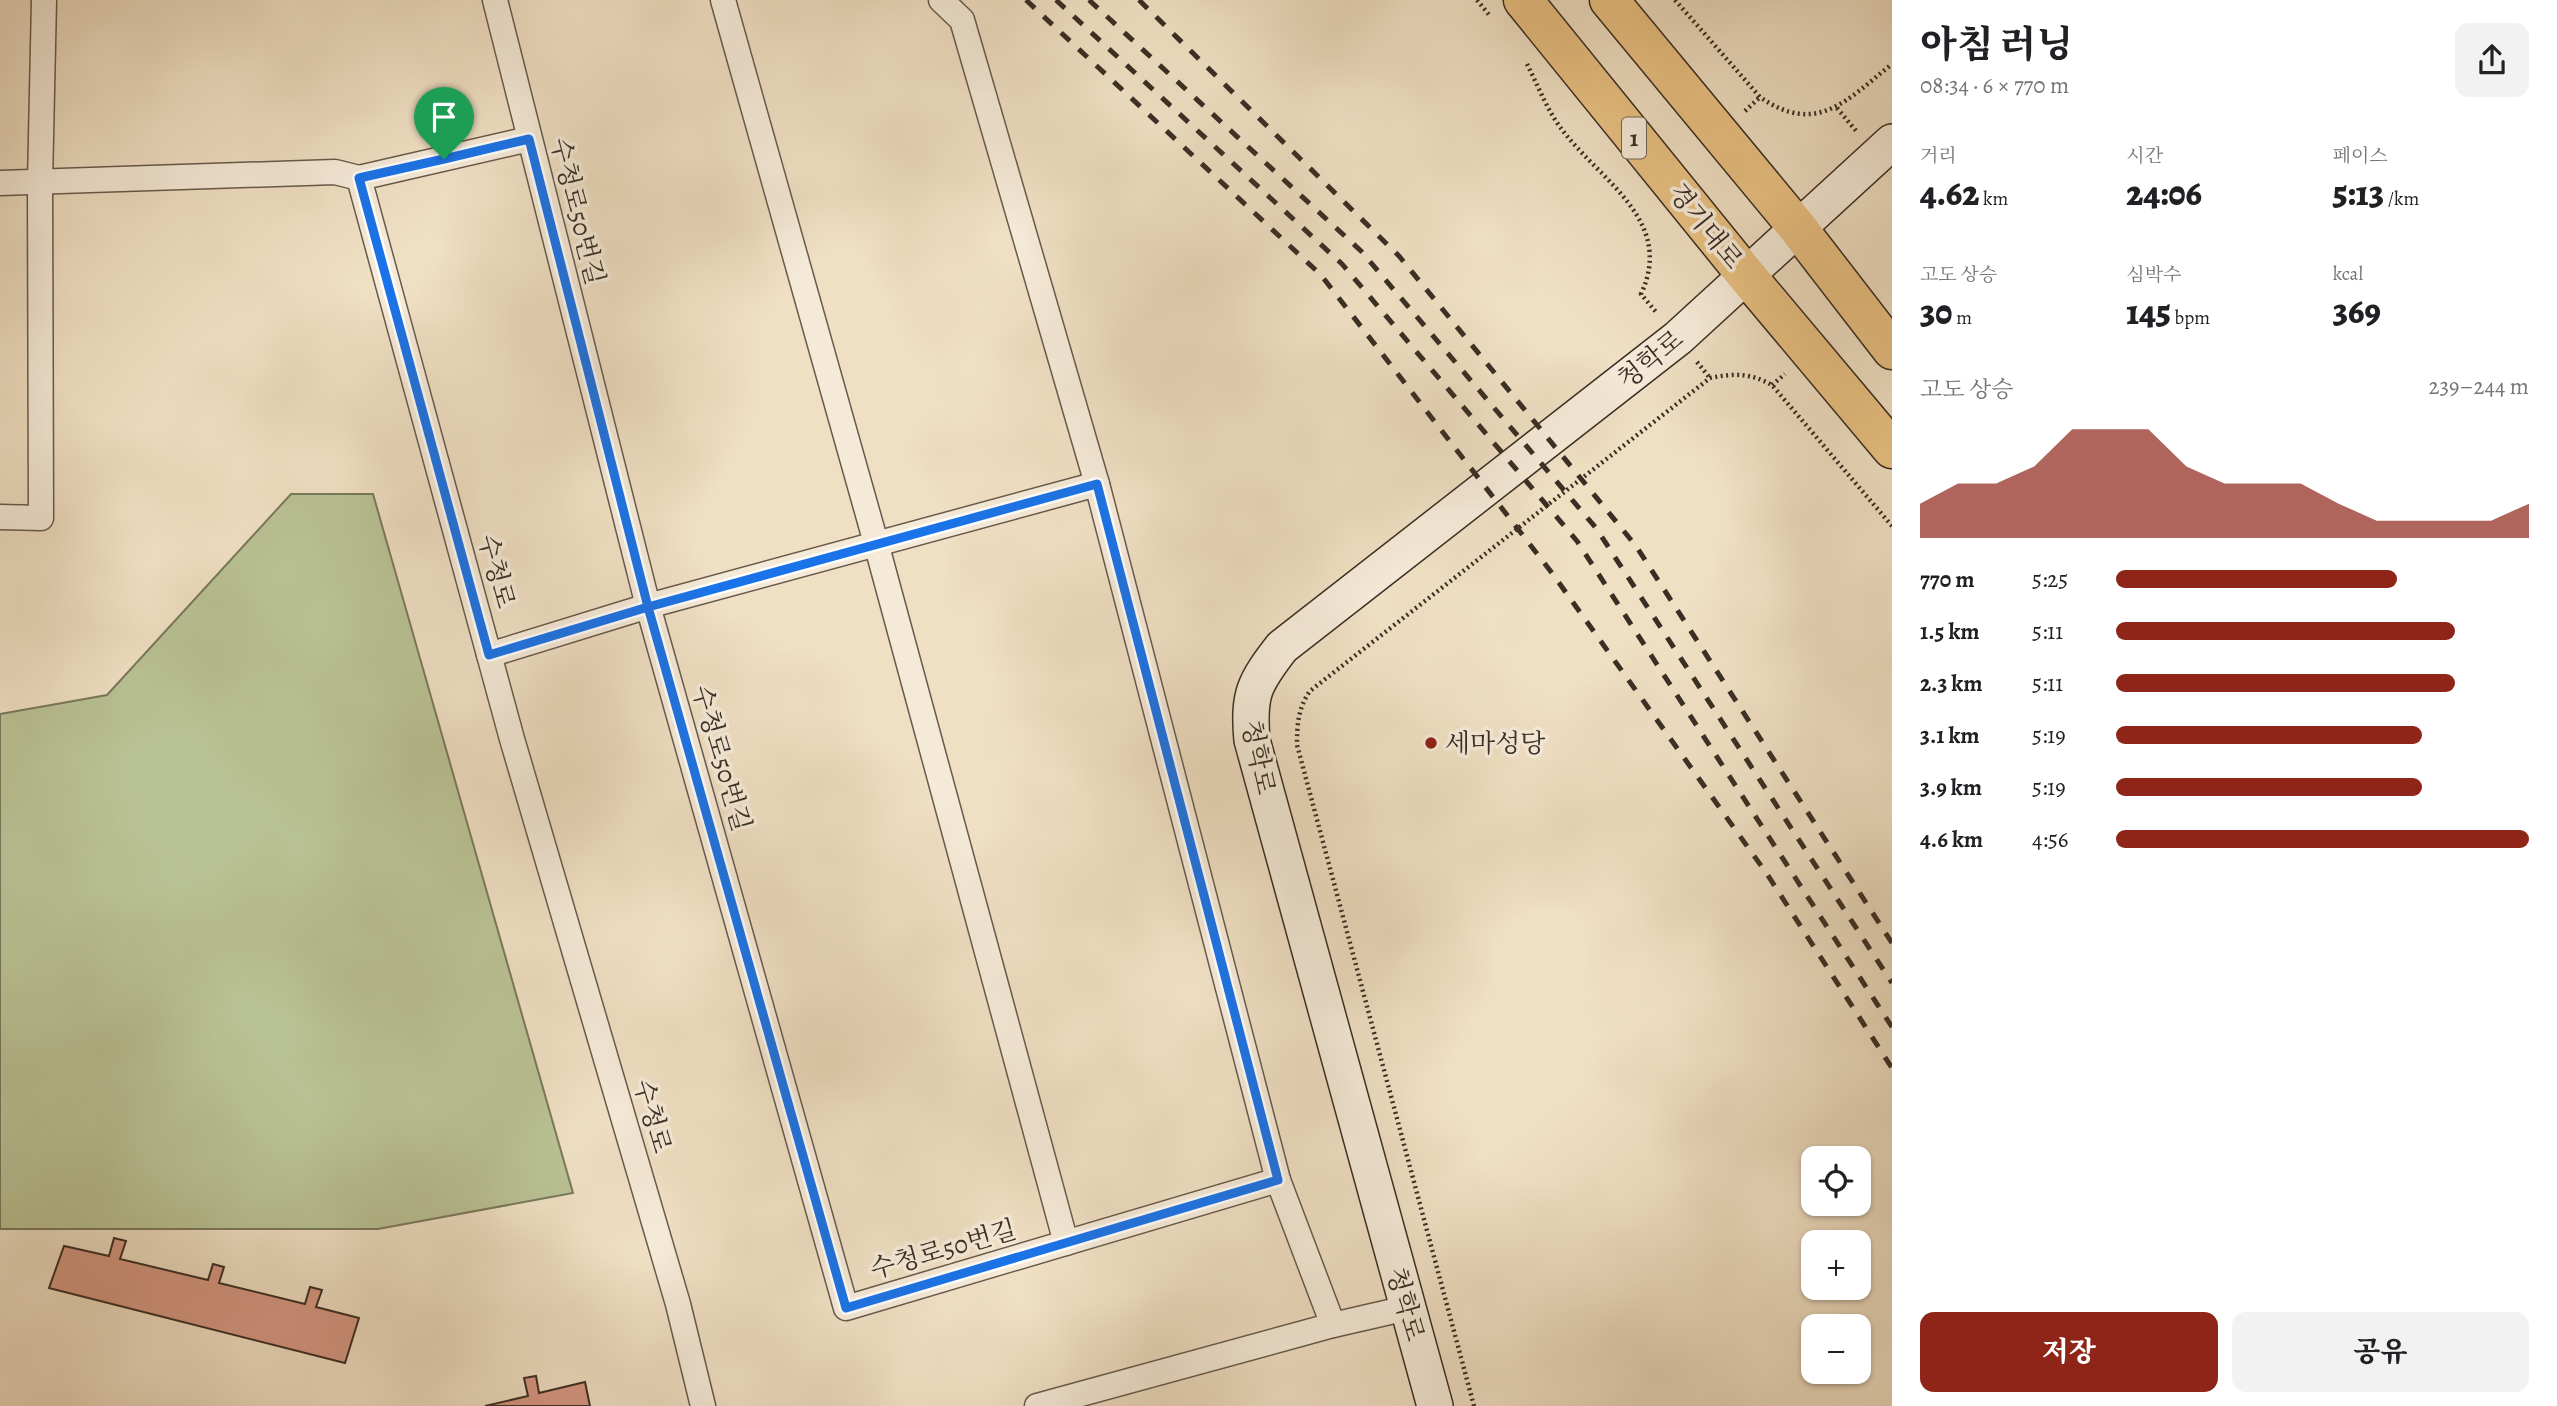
<!DOCTYPE html>
<html lang="ko">
<head>
<meta charset="utf-8">
<style>
	:root { --surface:#fff; --page:#f2f2f2; --text:#202124; --muted:#757577; --accent:#8f2418 }
	body { margin:0; font-family:Alegreya,"Noto Serif KR",serif; background:var(--page); color:var(--text); height:100vh; display:flex; flex-direction:column; font-size:26px; white-space:nowrap }
	* { box-sizing:border-box; margin:0 }
	p { font-size:23px; color:var(--muted) }
	.icon { flex:none; width:38px; height:38px; fill:none; stroke:currentColor; stroke-width:2; stroke-linecap:round; stroke-linejoin:round }
	.map { position:relative; flex:1; overflow:hidden }
	.side { display:flex; flex-direction:column; background:var(--surface); width:665px }
	.side>* { flex:none }
	.buttons { position:absolute; left:1801px; top:1146px; display:grid; gap:14px }
	.buttons a { display:grid; place-items:center; width:70px; height:70px; border-radius:14px; background:var(--surface); box-shadow:0 2px 5px #0004; font-size:35px }
	.pin { position:absolute; display:grid; place-items:center; width:60px; height:60px; color:#fff; margin:-72px -30px; border-radius:50% 50% 50% 0; rotate:-45deg; box-shadow:0 0 7px #0007 }
	.pin .icon { rotate:45deg }
	.round { display:grid; place-items:center; flex:none; width:74px; height:74px; border-radius:14px; background:var(--page) }
	.headline { display:flex; align-items:center; justify-content:space-between; height:119px; padding:0 28px }
	h1 { font-size:38px; font-weight:800; line-height:52px }
	.stats { display:grid; grid-template-columns:repeat(3,1fr); gap:10px; height:119px; padding:7px 28px }
	.stats div { display:grid; align-content:center }
	.stats b { font-size:35px; font-weight:800 }
	.stats small { font-size:19px; font-weight:400 }
	.stats p { font-size:19px }
	.chart { height:196px; padding:14px 28px }
	.chart p { display:flex; justify-content:space-between }
	.chart svg { width:100%; height:126px; margin-top:7px; fill:var(--accent); opacity:.7 }
	.action { display:flex; gap:14px; margin-top:auto; padding:14px 28px }
	.action a { flex:1; height:80px; border-radius:14px; background:var(--accent); color:#fff; font-size:28px; font-weight:800; line-height:80px; text-align:center }
	.action a+a { background:var(--page); color:var(--text) }
	ul { padding:0 28px; list-style:none; font-size:23px }
	li { display:grid; grid-template-columns:112px 84px 1fr; align-items:center; height:52px }
	li i { height:18px; border-radius:9px; background:var(--accent) }
	main { display:flex; flex:1; min-height:0 }
	.map>svg:first-child { display:block }
	.green { fill:#b9c294; stroke:#7a785c; stroke-width:2 }
	.building { fill:#d59782; stroke:#3a2e24; stroke-width:2 }
	.lines { fill:none; stroke-linecap:round; stroke-linejoin:round }
	.minor-casing { stroke:#675a4c; stroke-width:27 }
	.secondary-casing { stroke:#3a2e24; stroke-width:38 }
	.primary-casing { stroke:#3a2e24; stroke-width:41 }
	.path { stroke:#3a2e24; stroke-width:4.5; stroke-dasharray:2 3.5; stroke-linecap:butt }
	.minor { stroke:#f5ead8; stroke-width:24 }
	.secondary { stroke:#f5ead8; stroke-width:35 }
	.primary { stroke:#e8c082; stroke-width:38 }
	.rail { stroke:#3a2e24; stroke-width:5; stroke-dasharray:12 12; stroke-linecap:butt }
	.route-casing { stroke:#fff; stroke-width:14 }
	.route { stroke:#1a73e8; stroke-width:9 }
	.poi-dot { fill:#8f2418; stroke:#f5ead8; stroke-width:2.5 }
	.labels { text-anchor:middle; stroke-width:7; stroke-linejoin:round; paint-order:stroke }
	.shield { fill:#f5ead8; stroke:#72665a; stroke-width:2 }
	.shield-label { font-size:24px; font-weight:bold; fill:#3a2e24 }
	.street-label { font-size:26px; fill:#3a2e24; stroke:#f5ead8 }
	.poi-label { font-size:26px; fill:#3a2e24; stroke:#f5ead8; text-anchor:start }
</style>
</head>
<body>
<main>
<div class="map">
<svg width="1892" height="1406" viewBox="0 0 1892 1406">
	<rect width="100%" height="100%" fill="#efdfc3"/>
	<filter id="stains"><feTurbulence type="fractalNoise" baseFrequency=".00286" numOctaves="4"/><feColorMatrix values="0 0 0 0 .2 0 0 0 0 .09 0 0 0 0 .02 0 0 0 .5 -.17"/></filter>
	<radialGradient id="worn" r=".72"><stop offset=".6" stop-color="#630" stop-opacity="0"/><stop offset="1" stop-color="#630" stop-opacity=".3"/></radialGradient>
	<polygon class="green" points="291,494 373,494 573,1193 378,1229 0,1229 0,714 107,695"/>
	<g class="building">
		<polygon points="114,1238 126,1241 120,1259 208,1280 213,1264 224,1267 219,1283 305,1304 310,1287 322,1290 316,1307 359,1318 345,1363 49,1288 64,1246 109,1256"/>
		<polygon points="536,1376 539,1393 585,1382 590,1406 485,1406 528,1396 524,1378"/>
	</g>
	<g class="lines">
		<defs>
			<g id="minor">
				<polyline points="495,0 648,606 846,1308 1278,1180"/>
				<polyline points="723,0 876,543 1066,1243"/>
				<polyline points="941,0 962,20 1097,484 1278,1180 1333,1325"/>
				<polyline points="359,178 529,139"/>
				<polyline points="0,183 335,172 359,178 512,739 678,1304 703,1406"/>
				<polyline points="0,517 41,518 40,182 44,0"/>
				<polyline points="489,655 648,606 1097,484"/>
				<polyline points="1037,1406 1333,1325 1407,1308"/>
			</g>
			<path id="secondary" d="M1435,1406L1252,740C1248,694 1254,683 1282,647L1678,338L1892,142"/>
			<g id="primary">
				<polyline points="1523,0 1746,275 1892,449"/>
				<polyline points="1609,0 1797,227 1892,350"/>
			</g>
		</defs>
		<use href="#minor" class="minor-casing"/>
		<use href="#secondary" class="secondary-casing"/>
		<use href="#primary" class="primary-casing"/>
		<g class="path">
			<polyline points="1477,0 1490,16"/>
			<path d="M1675,0L1760,97C1817,137 1848,99 1892,64"/>
			<path d="M1527,64C1538,86 1548,112 1563,131C1602,182 1675,221 1641,294L1656,312"/>
			<polyline points="1837,108 1857,132"/>
			<polyline points="1745,111 1760,97"/>
			<polyline points="1697,362 1710,378"/>
			<polyline points="1772,385 1785,374"/>
			<path d="M1474,1406L1297,745C1297,725 1298,708 1310,691L1710,378C1735,373 1750,373 1772,385L1892,526"/>
		</g>
		<use href="#minor" class="minor"/>
		<use href="#secondary" class="secondary"/>
		<use href="#primary" class="primary"/>
		<g class="rail">
			<polyline points="1026,0 1321,275 1552,573 1767,874 1892,1068"/>
			<polyline points="1056,0 1342,264 1577,541 1892,1027"/>
			<polyline points="1089,0 1361,251 1596,528 1892,983"/>
			<polyline points="1139,0 1399,256 1636,546 1892,943"/>
		</g>
	</g>
	<g class="lines">
		<defs>
			<polyline id="route" points="444,159 359,178 489,655 648,607 846,1308 1278,1180 1097,484 648,607 529,139 444,159"/>
		</defs>
		<use href="#route" class="route-casing"/>
		<use href="#route" class="route"/>
	</g>
	<circle class="poi-dot" cx="1431" cy="743" r="7"/>
	<g class="labels">
		<rect class="shield" x="1622" y="117.5" width="24" height="41" rx="5"/>
		<g class="shield-label">
			<text x="1634" y="146">1</text>
		</g>
		<g class="street-label">
			<text transform="translate(578 211) rotate(76)" y="9">수청로50번길</text>
			<text transform="translate(1706 226) rotate(51)" y="9">경기대로</text>
			<text transform="translate(1650 359) rotate(-39)" y="9">청학로</text>
			<text transform="translate(497 571) rotate(75)" y="9">수청로</text>
			<text transform="translate(1259 757) rotate(78)" y="9">청학로</text>
			<text transform="translate(722 758) rotate(74)" y="9">수청로50번길</text>
			<text transform="translate(653 1116) rotate(74)" y="9">수청로</text>
			<text transform="translate(943 1249) rotate(-16)" y="9">수청로50번길</text>
			<text transform="translate(1406 1304) rotate(74)" y="9">청학로</text>
		</g>
		<g class="poi-label">
			<text x="1445" y="752">세마성당</text>
		</g>
	</g>
	<rect width="100%" height="100%" filter="url(#stains)"/>
	<rect width="100%" height="100%" fill="url(#worn)"/>
</svg>
<div class="buttons">
<a><svg class="icon" aria-label="locate" viewBox="0 0 24 24"><circle cx="12" cy="12" r="6"/><path d="M12 2v4M12 18v4M2 12h4M18 12h4"/></svg></a>
<a>+</a>
<a>−</a>
</div>
<div class="pin" style="left:444px;top:159px;background:#1e9e55"><svg class="icon" aria-label="arrive" viewBox="0 0 24 24"><path d="M6 21V4h12l-3 4 3 4H6"/></svg></div>
</div>
<section class="side">
<div class="headline"><div><h1>아침 러닝</h1><p>08:34 · 6 × 770 m</p></div><a class="round"><svg class="icon" aria-label="share" viewBox="0 0 24 24"><path d="M12 15V3M7 8l5-5 5 5M5 13v7h14v-7"/></svg></a></div>
<div class="stats">
<div><p>거리</p><b>4.62<small> km</small></b></div>
<div><p>시간</p><b>24:06</b></div>
<div><p>페이스</p><b>5:13<small> /km</small></b></div>
</div>
<div class="stats">
<div><p>고도 상승</p><b>30<small> m</small></b></div>
<div><p>심박수</p><b>145<small> bpm</small></b></div>
<div><p>kcal</p><b>369</b></div>
</div>
<div class="chart"><p><span>고도 상승</span>239–244 m</p>
<svg viewBox="0 0 160 44" preserveAspectRatio="none"><path d="M0 44V32L10 25L20 25L30 19L40 6L50 6L60 6L70 19L80 25L90 25L100 25L110 32L120 38L130 38L140 38L150 38L160 32V44z"/></svg>
</div>
<ul>
<li><b>770 m</b>5:25<i style="width:68%"></i></li>
<li><b>1.5 km</b>5:11<i style="width:82%"></i></li>
<li><b>2.3 km</b>5:11<i style="width:82%"></i></li>
<li><b>3.1 km</b>5:19<i style="width:74%"></i></li>
<li><b>3.9 km</b>5:19<i style="width:74%"></i></li>
<li><b>4.6 km</b>4:56<i style="width:100%"></i></li>
</ul>
<div class="action"><a>저장</a><a>공유</a></div>
</section>
</main>
</body>
</html>
